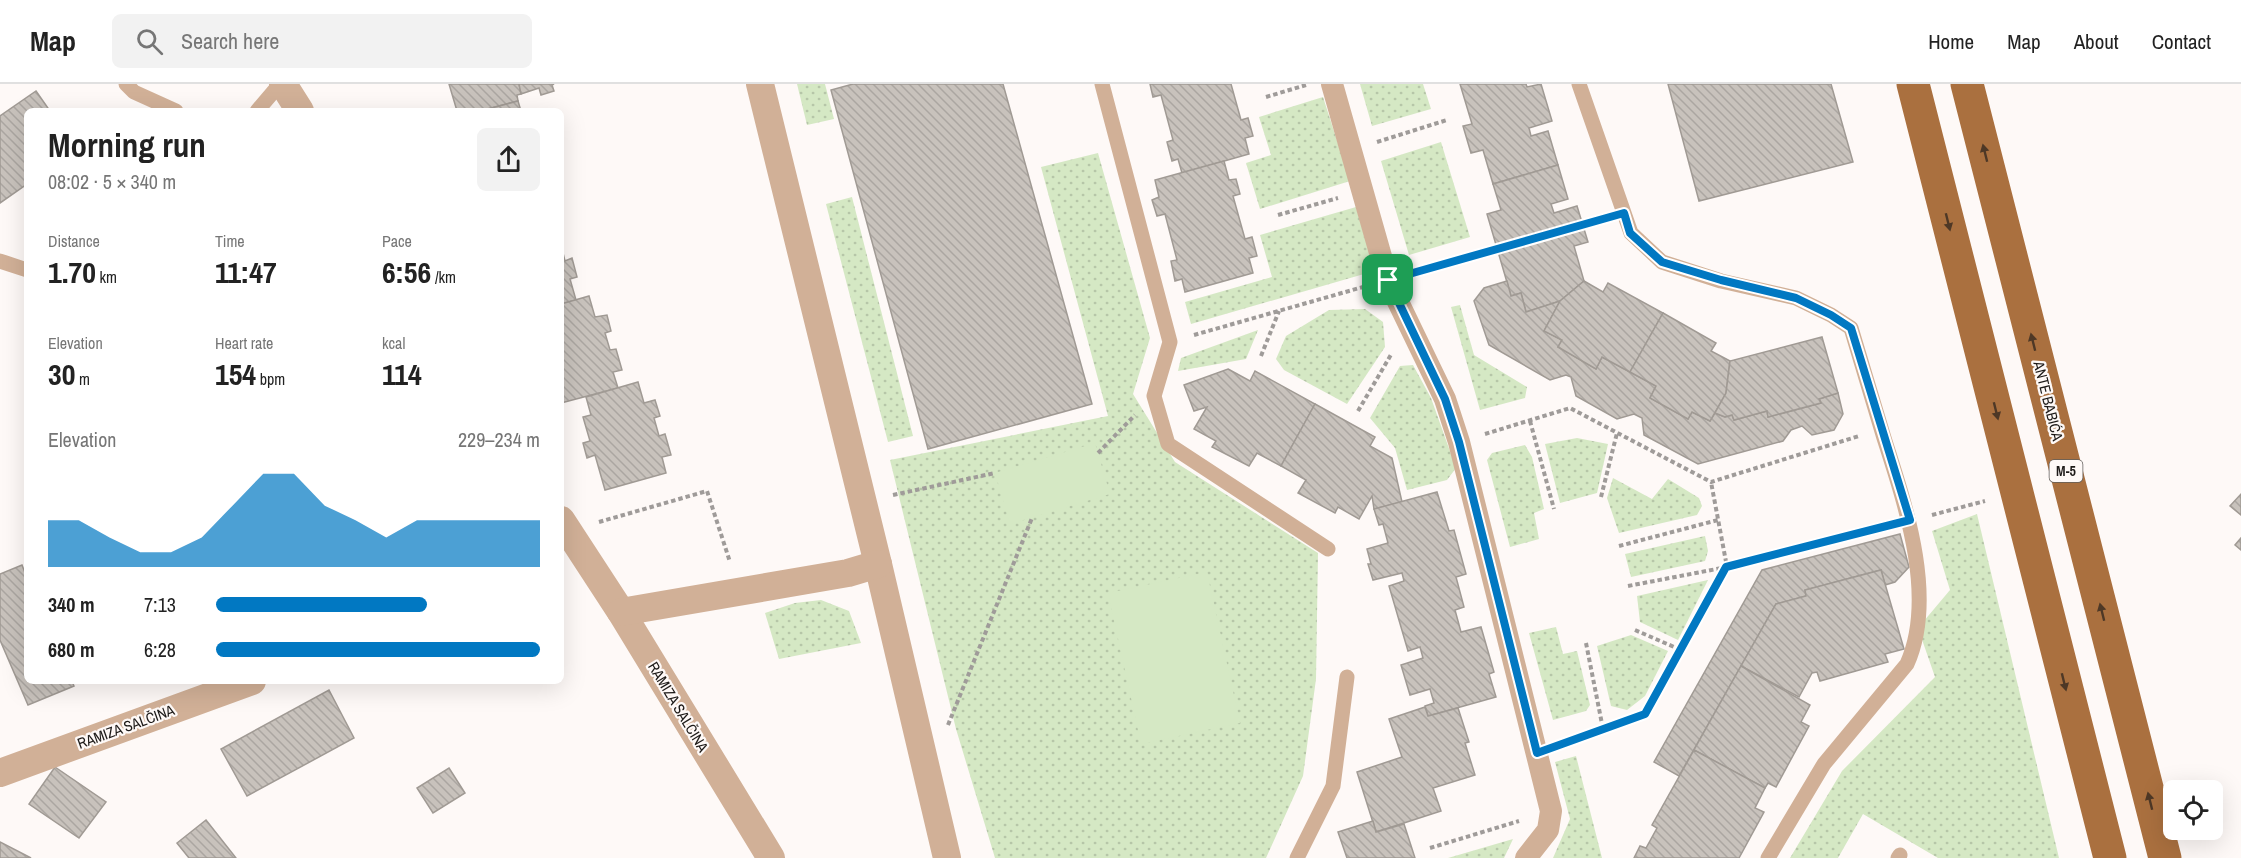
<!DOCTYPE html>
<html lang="en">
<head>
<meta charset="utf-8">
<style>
	:root { --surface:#fff; --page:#f2f2f2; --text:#222; --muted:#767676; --line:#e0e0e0; --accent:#0178c2 }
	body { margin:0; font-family:"Archivo Narrow",sans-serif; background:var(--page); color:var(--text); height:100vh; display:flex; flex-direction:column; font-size:22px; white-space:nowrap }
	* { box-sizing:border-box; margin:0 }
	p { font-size:20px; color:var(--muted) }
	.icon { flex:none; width:33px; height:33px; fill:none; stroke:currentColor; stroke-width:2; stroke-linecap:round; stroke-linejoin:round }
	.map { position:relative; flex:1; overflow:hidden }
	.panel { position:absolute; left:24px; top:24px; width:540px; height:576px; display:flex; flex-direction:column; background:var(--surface); border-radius:9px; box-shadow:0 6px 24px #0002 }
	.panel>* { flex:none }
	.fabs { position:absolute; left:2163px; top:696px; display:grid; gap:12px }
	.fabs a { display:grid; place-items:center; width:60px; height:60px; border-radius:9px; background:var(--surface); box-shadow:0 6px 24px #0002; font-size:30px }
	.pin { position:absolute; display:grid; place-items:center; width:51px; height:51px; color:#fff; margin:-26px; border-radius:12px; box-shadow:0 3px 9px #0006 }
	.round { display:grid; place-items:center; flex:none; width:63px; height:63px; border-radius:9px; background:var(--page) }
	.overview { display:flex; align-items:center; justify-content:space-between; height:102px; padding:0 24px }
	h1 { font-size:33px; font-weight:800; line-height:45px }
	.metrics { display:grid; grid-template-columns:repeat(3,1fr); gap:9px; height:102px; padding:6px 24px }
	.metrics div { display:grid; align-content:center }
	.metrics b { font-size:30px; font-weight:800 }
	.metrics small { font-size:16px; font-weight:400 }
	.metrics p { font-size:16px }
	.chart { height:168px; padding:12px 24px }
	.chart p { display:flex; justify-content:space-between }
	.chart svg { width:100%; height:108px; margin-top:6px; fill:var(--accent); opacity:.7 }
	ul { padding:0 24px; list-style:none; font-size:20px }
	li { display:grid; grid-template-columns:96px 72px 1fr; align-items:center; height:45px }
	li i { height:15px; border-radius:8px; background:var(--accent) }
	header { display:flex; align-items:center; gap:36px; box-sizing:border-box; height:84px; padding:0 30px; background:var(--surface); border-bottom:2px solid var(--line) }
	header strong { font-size:28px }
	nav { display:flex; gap:33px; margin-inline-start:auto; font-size:21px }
	.search { width:420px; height:54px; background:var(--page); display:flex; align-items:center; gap:15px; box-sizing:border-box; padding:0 21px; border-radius:9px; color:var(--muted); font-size:22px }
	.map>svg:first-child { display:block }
	.grass { fill:url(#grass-dots) }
	.park { fill:#d5e8c4 }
	.building { fill:url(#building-back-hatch); stroke:#a09a94; stroke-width:1.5 }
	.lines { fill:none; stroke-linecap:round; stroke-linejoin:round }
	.path { stroke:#9f9b99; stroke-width:4; stroke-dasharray:4.5 3; stroke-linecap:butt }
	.service { stroke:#d1b097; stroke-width:15 }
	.pedestrian { stroke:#d1b097; stroke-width:22 }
	.minor { stroke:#d1b097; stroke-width:28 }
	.primary { stroke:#aa703f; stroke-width:33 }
	.oneway { fill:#4e3826 }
	.route-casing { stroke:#fff; stroke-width:12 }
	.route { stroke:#0178c2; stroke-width:8 }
	.labels { text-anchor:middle; stroke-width:4.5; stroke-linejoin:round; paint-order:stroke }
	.shield { fill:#fef9f7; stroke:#605d5b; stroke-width:1.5 }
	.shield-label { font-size:14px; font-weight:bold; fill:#1d1a18 }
	.street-label { font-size:15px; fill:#1d1a18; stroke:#fef9f7 }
</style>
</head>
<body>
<header>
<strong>Map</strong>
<div class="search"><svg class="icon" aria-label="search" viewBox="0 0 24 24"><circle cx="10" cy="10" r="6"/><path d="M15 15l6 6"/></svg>Search here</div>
<nav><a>Home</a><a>Map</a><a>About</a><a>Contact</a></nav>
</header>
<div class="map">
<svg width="2241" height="774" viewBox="0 0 2241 774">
	<defs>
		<pattern id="grass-dots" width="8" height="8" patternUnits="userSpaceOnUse" patternTransform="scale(1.5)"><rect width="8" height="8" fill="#d5e8c4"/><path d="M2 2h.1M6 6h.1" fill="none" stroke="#b6c6a8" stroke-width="1.8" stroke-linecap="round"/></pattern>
		<pattern id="building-back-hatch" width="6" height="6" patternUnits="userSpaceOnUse" patternTransform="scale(1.5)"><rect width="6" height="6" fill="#c8c2bc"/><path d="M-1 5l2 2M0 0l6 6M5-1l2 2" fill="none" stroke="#aba6a1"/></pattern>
	</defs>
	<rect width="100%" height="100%" fill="#fef9f7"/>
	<g class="grass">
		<polygon points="797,0 825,0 834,35 807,41"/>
		<polygon points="1360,0 1423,0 1431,25 1372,42"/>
		<polygon points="1323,13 1350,97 1260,125 1246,79 1271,71 1259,33"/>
		<polygon points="1441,58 1470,153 1409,171 1381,77"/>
		<polygon points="1098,69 1150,254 1133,310 1175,378 1318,469 1316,595 1303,692 1266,774 995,774 956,645 890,376 1108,332 1041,83"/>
		<polygon points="852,113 913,352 888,358 826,120"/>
		<polygon points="1356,123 1372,178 1364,190 1191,240 1185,218 1272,193 1260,151"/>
		<polygon points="1460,221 1474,271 1527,303 1525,314 1480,326 1451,223"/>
		<polygon points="1365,225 1383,238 1385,263 1347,320 1284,286 1276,275 1286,252 1329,226"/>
		<polygon points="1258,246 1246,275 1178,287 1181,274"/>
		<polygon points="1413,281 1431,314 1456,384 1447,396 1407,406 1395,364 1370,334 1400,282"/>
		<polygon points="1577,354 1608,360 1597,409 1560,419 1545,360"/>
		<polygon points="1525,361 1532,373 1544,425 1534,429 1539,455 1510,463 1487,376 1492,369"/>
		<polygon points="1613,394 1652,415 1668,395 1699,414 1702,422 1697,431 1619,449 1607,414"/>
		<polygon points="1977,430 2059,774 1938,774 1863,730 1838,774 1790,774 1842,687 1935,593 1918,544 1950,506 1932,447"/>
		<polygon points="1705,452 1708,467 1705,477 1631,493 1625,470"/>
		<polygon points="1708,496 1678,556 1640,538 1637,512"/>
		<polygon points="821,516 849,527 861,559 779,575 765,529 795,519"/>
		<polygon points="1556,543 1563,570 1577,567 1590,621 1586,627 1553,636 1529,549"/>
		<polygon points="1631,551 1668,567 1645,612 1627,626 1611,622 1597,562"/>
		<polygon points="1576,672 1602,774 1553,774 1570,735 1555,678"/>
		<polygon points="1513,755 1504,774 1448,774"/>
	</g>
	<g class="park">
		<polygon points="1095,359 1110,410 1010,440 995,389"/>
		<polygon points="1207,488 1240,639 1141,660 1108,509"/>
	</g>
	<g class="building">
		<polygon points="449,0 519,0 521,10 517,11 518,17 480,27 457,27"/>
		<polygon points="519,0 554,0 552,1 554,7 541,11 539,4 521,10"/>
		<polygon points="853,0 1003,0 1092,320 928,365 831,6"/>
		<polygon points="1150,0 1231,0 1241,36 1248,34 1253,52 1245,54 1249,70 1182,89 1178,75 1172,77 1167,58 1173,56 1161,11 1153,13"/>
		<polygon points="1460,0 1526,0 1527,3 1541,0 1552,37 1529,44 1531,52 1548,47 1558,81 1493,100 1483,66 1471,69 1463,42 1472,40"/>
		<polygon points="1668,0 1831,0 1853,78 1699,117"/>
		<polygon points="36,7 50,27 27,27 27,100 0,119 0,32"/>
		<polygon points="518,17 521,27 480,27"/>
		<polygon points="1224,77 1229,96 1236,95 1240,110 1233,112 1245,155 1252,153 1257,172 1249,174 1253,189 1185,208 1182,195 1175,197 1171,177 1177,176 1165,130 1157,132 1152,116 1159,113 1155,96"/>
		<polygon points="1558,81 1568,115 1551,120 1554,129 1577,122 1588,158 1574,162 1584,197 1560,217 1526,228 1521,209 1511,212 1487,130 1501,126 1493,100"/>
		<polygon points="561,161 565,177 572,174 577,193 570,195 576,216 561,220"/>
		<polygon points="1507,197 1511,212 1521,209 1526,228 1560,217 1544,247 1562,256 1558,263 1596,285 1602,273 1656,302 1650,314 1688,335 1692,328 1710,337 1715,329 1725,333 1732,331 1734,336 1767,327 1768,333 1821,319 1819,315 1838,309 1843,330 1834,346 1812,351 1802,342 1791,346 1783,357 1698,380 1644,351 1642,334 1634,330 1617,335 1576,312 1571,293 1566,291 1550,296 1489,261 1474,217 1484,204"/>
		<polygon points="1584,197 1603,208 1608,199 1663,229 1630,288 1602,273 1596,285 1558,263 1562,256 1544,247 1560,217"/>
		<polygon points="589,212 595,233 607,231 611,247 605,249 610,266 616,265 622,286 613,288 618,304 561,319 561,220"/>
		<polygon points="1663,229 1716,259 1711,267 1730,277 1726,309 1710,337 1692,328 1688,335 1650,314 1656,302 1630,288"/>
		<polygon points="1822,253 1838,309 1819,315 1821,319 1768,333 1767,327 1734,336 1732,331 1725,333 1715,329 1726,309 1730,277"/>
		<polygon points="1228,285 1250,297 1255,287 1315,320 1281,382 1257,369 1249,382 1212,363 1216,357 1194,345 1207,323 1194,327 1184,301"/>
		<polygon points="638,298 644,319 655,316 660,332 654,334 659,352 665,350 671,371 662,373 666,389 605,406 595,371 587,374 583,359 590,357 583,333 591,331 586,313"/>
		<polygon points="1315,320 1375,353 1370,362 1392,374 1402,418 1374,425 1372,412 1359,435 1338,423 1335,429 1298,409 1306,396 1281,382"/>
		<polygon points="1437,408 1449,447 1454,446 1466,490 1456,493 1464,523 1455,526 1461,548 1481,543 1494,588 1489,590 1496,613 1428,632 1425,622 1434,619 1430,605 1410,611 1401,581 1423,574 1420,563 1408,567 1389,502 1404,497 1402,489 1373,496 1368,480 1371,480 1367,465 1388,459 1383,440 1379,441 1374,425"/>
		<polygon points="2241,410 2241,431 2230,422"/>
		<polygon points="1900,450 1909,483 1895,498 1885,501 1881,486 1805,506 1806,512 1776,520 1679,692 1654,678 1762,486"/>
		<polygon points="2241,454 2241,466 2235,461"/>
		<polygon points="22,481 27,494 27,597 72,597 74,602 28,621 0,556 0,490"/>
		<polygon points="1881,486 1904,565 1885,570 1888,578 1820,597 1817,588 1812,589 1799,613 1741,582 1776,520 1806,512 1805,506"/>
		<polygon points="1741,582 1810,621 1801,638 1809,642 1776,703 1768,699 1765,704 1694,666"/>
		<polygon points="329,606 354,654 247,712 221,665"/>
		<polygon points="1425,623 1428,632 1458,624 1469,658 1465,659 1475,691 1433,704 1441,727 1376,748 1357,688 1402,673 1389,635"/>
		<polygon points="1694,666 1765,704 1755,724 1764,728 1739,774 1634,774 1640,762 1646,764 1657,744 1652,741"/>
		<polygon points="55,683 106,718 79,754 29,720"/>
		<polygon points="449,684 465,709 433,729 417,704"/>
		<polygon points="206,736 236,774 189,774 177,759"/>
		<polygon points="1373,737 1376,748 1404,740 1415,774 1347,774 1338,748"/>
		<polygon points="0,758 31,774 0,774"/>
	</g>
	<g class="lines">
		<g class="path">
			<polyline points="1266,13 1306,1"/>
			<polyline points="1377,58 1447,36"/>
			<polyline points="1278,131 1338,114"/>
			<polyline points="1413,189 1602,135"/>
			<polyline points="1194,251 1363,203"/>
			<polyline points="1261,272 1279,227"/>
			<polyline points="1358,327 1392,269"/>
			<polyline points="1530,337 1554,425"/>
			<polyline points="1485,350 1570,324 1711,398 1859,352"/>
			<polyline points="1098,369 1135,331"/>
			<polyline points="893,411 995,389"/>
			<polyline points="1601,413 1617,349"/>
			<polyline points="1932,431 1985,417"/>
			<polyline points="599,438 707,407 730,478"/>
			<polyline points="1619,462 1718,436"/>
			<polyline points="1628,502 1727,483 1711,398"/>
			<polyline points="1635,546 1681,566"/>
			<polyline points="1586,559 1603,645"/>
			<polyline points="948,641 1032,434"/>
			<polyline points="1562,660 1645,630 1727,483 1887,442"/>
			<polyline points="1430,764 1519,737"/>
		</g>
		<g class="service">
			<polyline points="126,0 134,8 176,27"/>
			<polyline points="1102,0 1170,258 1154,312 1168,360 1328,465"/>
			<path d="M1579,0L1631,149L1662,178L1721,197L1796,214L1831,231L1851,244C1862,281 1873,317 1884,354C1905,420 1937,513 1907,580L1824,680L1768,774"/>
			<polyline points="257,27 280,0"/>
			<polyline points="0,177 27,186"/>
			<polyline points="1297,774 1333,702 1347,593"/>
			<polyline points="1898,774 1900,771"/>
		</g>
		<polyline class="pedestrian" points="1332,0 1388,197 1445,315 1459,358 1551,727 1548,746 1526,774"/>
		<g class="minor">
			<polyline points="283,0 300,27"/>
			<polyline points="760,0 878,480 947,774"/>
			<polyline points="561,436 621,528 771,774"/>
			<polyline points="621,528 848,489 878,480"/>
			<polyline points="0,689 252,597"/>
		</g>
		<g class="primary">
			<polyline points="1913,0 2110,774"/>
			<polyline points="1967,0 2165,774"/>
		</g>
	</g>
	<defs><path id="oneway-solid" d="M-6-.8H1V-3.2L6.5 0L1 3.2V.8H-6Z" transform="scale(1.5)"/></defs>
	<g class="oneway">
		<use href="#oneway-solid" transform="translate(1985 69) rotate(-104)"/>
		<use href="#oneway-solid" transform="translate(1948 138) rotate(76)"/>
		<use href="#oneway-solid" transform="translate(2033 258) rotate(-104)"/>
		<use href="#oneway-solid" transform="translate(1996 327) rotate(76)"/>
		<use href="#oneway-solid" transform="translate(2102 528) rotate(-104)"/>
		<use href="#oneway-solid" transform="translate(2064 598) rotate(76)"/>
		<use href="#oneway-solid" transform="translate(2150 717) rotate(-104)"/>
	</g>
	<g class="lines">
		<defs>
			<polygon id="route" points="1624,129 1630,149 1662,178 1721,196 1796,214 1831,231 1851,244 1910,436 1726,483 1645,630 1537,669 1459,358 1445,315 1388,196"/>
		</defs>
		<use href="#route" class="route-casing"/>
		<use href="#route" class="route"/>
	</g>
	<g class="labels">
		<rect class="shield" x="2049.5" y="376" width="33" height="22" rx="4.5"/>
		<g class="shield-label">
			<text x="2066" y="392">M-5</text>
		</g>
		<g class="street-label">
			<text transform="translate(2048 317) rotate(76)" y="5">ANTE BABIĆA</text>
			<text transform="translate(678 623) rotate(59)" y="5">RAMIZA SALČINA</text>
			<text transform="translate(126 643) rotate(-20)" y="5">RAMIZA SALČINA</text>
		</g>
	</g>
</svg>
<div class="fabs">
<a><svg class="icon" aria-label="locate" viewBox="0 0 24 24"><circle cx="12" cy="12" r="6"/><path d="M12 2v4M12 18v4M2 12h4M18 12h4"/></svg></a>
</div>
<div class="pin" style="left:1388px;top:196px;background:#1e9e55"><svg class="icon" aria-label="arrive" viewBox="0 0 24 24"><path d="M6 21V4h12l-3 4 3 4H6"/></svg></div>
<section class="panel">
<div class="overview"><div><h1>Morning run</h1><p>08:02 · 5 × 340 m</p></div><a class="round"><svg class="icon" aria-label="share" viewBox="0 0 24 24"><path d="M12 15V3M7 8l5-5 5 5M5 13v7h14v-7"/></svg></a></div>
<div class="metrics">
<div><p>Distance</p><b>1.70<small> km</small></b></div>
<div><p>Time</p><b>11:47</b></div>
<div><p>Pace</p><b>6:56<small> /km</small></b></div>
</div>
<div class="metrics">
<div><p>Elevation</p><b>30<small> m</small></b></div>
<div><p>Heart rate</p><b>154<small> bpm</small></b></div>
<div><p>kcal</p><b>114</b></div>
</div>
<div class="chart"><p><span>Elevation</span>229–234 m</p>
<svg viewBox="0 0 160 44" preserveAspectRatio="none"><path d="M0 44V25L10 25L20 32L30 38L40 38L50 32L60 19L70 6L80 6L90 19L100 25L110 32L120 25L130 25L140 25L150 25L160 25V44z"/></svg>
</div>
<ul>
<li><b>340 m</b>7:13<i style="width:65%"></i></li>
<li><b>680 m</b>6:28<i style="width:100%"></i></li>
</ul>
</section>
</div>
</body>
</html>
